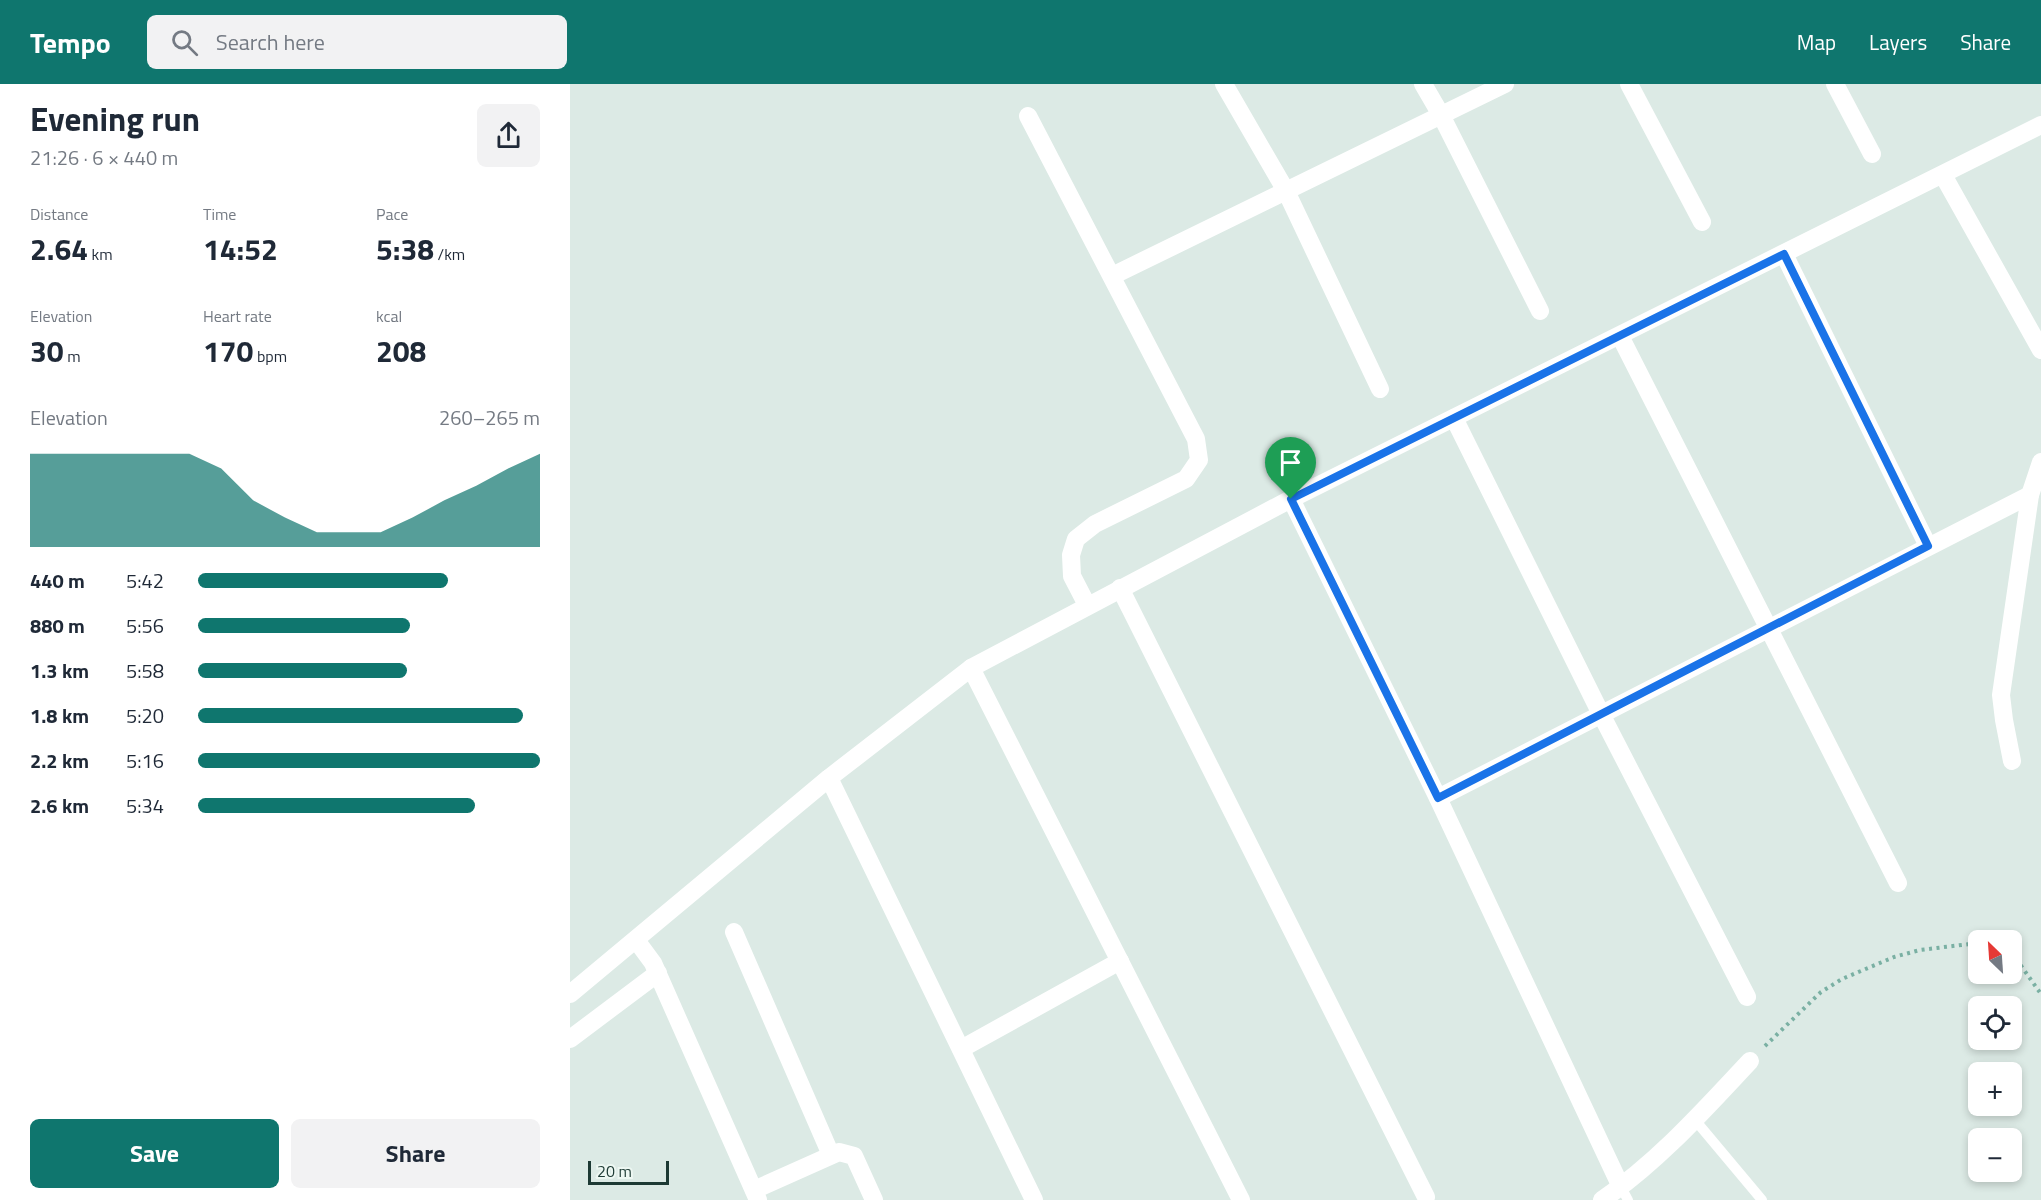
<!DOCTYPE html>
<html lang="en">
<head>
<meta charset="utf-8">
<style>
	:root { --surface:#fff; --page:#f2f2f3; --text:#1f2937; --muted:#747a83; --accent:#0f766e }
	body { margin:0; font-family:"Titillium Web",sans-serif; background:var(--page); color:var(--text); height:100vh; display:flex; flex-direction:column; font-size:22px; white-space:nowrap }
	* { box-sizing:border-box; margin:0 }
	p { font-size:20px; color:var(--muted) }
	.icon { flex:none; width:33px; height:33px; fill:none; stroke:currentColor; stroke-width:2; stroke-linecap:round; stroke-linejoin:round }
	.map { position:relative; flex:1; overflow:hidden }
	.drawer { display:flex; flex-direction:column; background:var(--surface); width:570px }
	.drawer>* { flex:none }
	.needle { width:39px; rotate:335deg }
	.tools { position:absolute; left:1398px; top:846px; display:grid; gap:12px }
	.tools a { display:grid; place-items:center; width:54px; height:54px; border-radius:9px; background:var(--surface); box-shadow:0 3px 9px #0003; font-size:30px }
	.scale { position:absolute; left:18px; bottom:15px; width:81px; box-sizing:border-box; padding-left:6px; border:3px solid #1d3a34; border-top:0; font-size:16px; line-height:21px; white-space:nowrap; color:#1d3a34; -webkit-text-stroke:4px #edf7f2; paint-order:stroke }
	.pin { position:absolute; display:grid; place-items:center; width:51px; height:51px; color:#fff; margin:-62px -26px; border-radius:50% 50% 50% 0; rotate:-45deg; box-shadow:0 0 6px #0007 }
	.pin .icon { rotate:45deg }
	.round { display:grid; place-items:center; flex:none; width:63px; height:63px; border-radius:9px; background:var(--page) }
	.head { display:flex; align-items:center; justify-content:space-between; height:102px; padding:0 30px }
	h1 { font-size:33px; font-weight:700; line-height:45px }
	.metrics { display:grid; grid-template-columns:repeat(3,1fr); gap:9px; height:102px; padding:6px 30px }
	.metrics div { display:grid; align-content:center }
	.metrics b { font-size:30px; font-weight:700 }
	.metrics small { font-size:16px; font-weight:400 }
	.metrics p { font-size:16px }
	.chart { height:168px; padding:12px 30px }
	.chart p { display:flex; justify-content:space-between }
	.chart svg { width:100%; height:108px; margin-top:6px; fill:var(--accent); opacity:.7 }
	.cta { display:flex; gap:12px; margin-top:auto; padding:12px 30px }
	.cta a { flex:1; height:69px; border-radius:9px; background:var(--accent); color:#fff; font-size:24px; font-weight:700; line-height:69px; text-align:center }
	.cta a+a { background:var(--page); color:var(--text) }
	ul { padding:0 30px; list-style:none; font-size:20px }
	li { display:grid; grid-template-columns:96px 72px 1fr; align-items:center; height:45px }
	li i { height:15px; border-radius:8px; background:var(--accent) }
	header { display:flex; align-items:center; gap:36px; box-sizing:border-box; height:84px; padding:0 30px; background:var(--accent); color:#fff }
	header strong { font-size:28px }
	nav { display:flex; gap:33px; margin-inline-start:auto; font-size:21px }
	.search { width:420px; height:54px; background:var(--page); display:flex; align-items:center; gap:15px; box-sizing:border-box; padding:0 21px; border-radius:9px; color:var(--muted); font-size:22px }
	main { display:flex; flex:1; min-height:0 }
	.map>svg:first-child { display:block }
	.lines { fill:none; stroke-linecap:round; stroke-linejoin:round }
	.path { stroke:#7ab0a3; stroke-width:4; stroke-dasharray:3 4.5; stroke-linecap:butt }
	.lane { stroke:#fff; stroke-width:10 }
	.street { stroke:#fff; stroke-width:18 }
	.route-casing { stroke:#fff; stroke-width:12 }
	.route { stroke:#1a73e8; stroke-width:8 }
</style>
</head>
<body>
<header>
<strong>Tempo</strong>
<div class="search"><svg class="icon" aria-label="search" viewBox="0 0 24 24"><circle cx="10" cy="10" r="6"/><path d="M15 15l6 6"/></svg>Search here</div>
<nav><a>Map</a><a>Layers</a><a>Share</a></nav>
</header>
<main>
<section class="drawer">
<div class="head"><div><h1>Evening run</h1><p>21:26 · 6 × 440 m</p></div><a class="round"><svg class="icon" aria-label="share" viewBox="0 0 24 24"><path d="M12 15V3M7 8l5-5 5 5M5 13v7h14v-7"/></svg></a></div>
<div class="metrics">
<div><p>Distance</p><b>2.64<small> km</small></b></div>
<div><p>Time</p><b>14:52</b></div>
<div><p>Pace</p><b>5:38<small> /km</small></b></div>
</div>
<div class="metrics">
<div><p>Elevation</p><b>30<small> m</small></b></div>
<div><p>Heart rate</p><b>170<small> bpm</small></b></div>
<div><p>kcal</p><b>208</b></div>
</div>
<div class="chart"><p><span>Elevation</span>260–265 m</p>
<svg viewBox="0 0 160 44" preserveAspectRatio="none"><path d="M0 44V6L10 6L20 6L30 6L40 6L50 6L60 12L70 25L80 32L90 38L100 38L110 38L120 32L130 25L140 19L150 12L160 6V44z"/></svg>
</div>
<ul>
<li><b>440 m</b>5:42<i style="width:73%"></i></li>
<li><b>880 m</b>5:56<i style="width:62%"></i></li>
<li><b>1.3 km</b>5:58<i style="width:61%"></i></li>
<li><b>1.8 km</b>5:20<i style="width:95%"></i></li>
<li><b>2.2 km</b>5:16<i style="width:100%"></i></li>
<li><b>2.6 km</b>5:34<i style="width:81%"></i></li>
</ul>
<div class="cta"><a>Save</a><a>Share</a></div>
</section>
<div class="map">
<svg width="1471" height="1116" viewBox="0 0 1471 1116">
	<rect width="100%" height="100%" fill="#dceae5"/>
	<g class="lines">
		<g class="path">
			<polyline points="1442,869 1471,910"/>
			<polyline points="1195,962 1251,908 1272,895 1324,873 1350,866 1408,859"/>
		</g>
		<g class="lane">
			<polyline points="1125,1036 1192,1116"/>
			<polyline points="1051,1103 1058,1116"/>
		</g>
		<g class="street">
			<polyline points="654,0 716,107 810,305"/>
			<polyline points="853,0 871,31 970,227"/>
			<polyline points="1059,0 1132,138"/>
			<polyline points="1265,0 1302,70"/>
			<polyline points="458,32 626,355 629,376 616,395 525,440 506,455 501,471 502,492 517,521"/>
			<polyline points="1373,91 1471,266"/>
			<polyline points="1214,170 1358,462"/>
			<polyline points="542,192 935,0"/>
			<polyline points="1050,252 1328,799"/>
			<polyline points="884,334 1031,630 1177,913"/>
			<polyline points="721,415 868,714 1051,1103"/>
			<polyline points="550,504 856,1113"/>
			<polyline points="401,584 671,1116"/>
			<polyline points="1442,677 1434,636 1431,611 1460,411 1471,378"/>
			<polyline points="259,694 464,1116"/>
			<polyline points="868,714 1460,411"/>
			<polyline points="164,848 261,1071"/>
			<polyline points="66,856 83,879 188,1116"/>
			<polyline points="0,910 259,694 401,584 721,415 1471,41"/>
			<polyline points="0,955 88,889"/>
			<polyline points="391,965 550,877"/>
			<polyline points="184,1106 269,1068 284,1072 304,1116"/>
			<path d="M1032,1116C1088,1078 1134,1026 1180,977"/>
		</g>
	</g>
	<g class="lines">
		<defs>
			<polygon id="route" points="1214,170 1358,462 868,714 721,415"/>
		</defs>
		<use href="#route" class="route-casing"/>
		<use href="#route" class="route"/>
	</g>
</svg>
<div class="tools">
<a><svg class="needle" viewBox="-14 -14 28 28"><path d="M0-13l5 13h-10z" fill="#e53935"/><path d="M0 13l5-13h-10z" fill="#747a83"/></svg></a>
<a><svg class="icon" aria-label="locate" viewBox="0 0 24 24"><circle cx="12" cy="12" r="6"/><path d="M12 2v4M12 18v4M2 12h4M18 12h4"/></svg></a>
<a>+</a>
<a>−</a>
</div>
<div class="scale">20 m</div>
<div class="pin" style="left:721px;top:415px;background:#1e9e55"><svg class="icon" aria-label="arrive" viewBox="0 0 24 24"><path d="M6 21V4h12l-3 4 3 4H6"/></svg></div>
</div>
</main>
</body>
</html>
